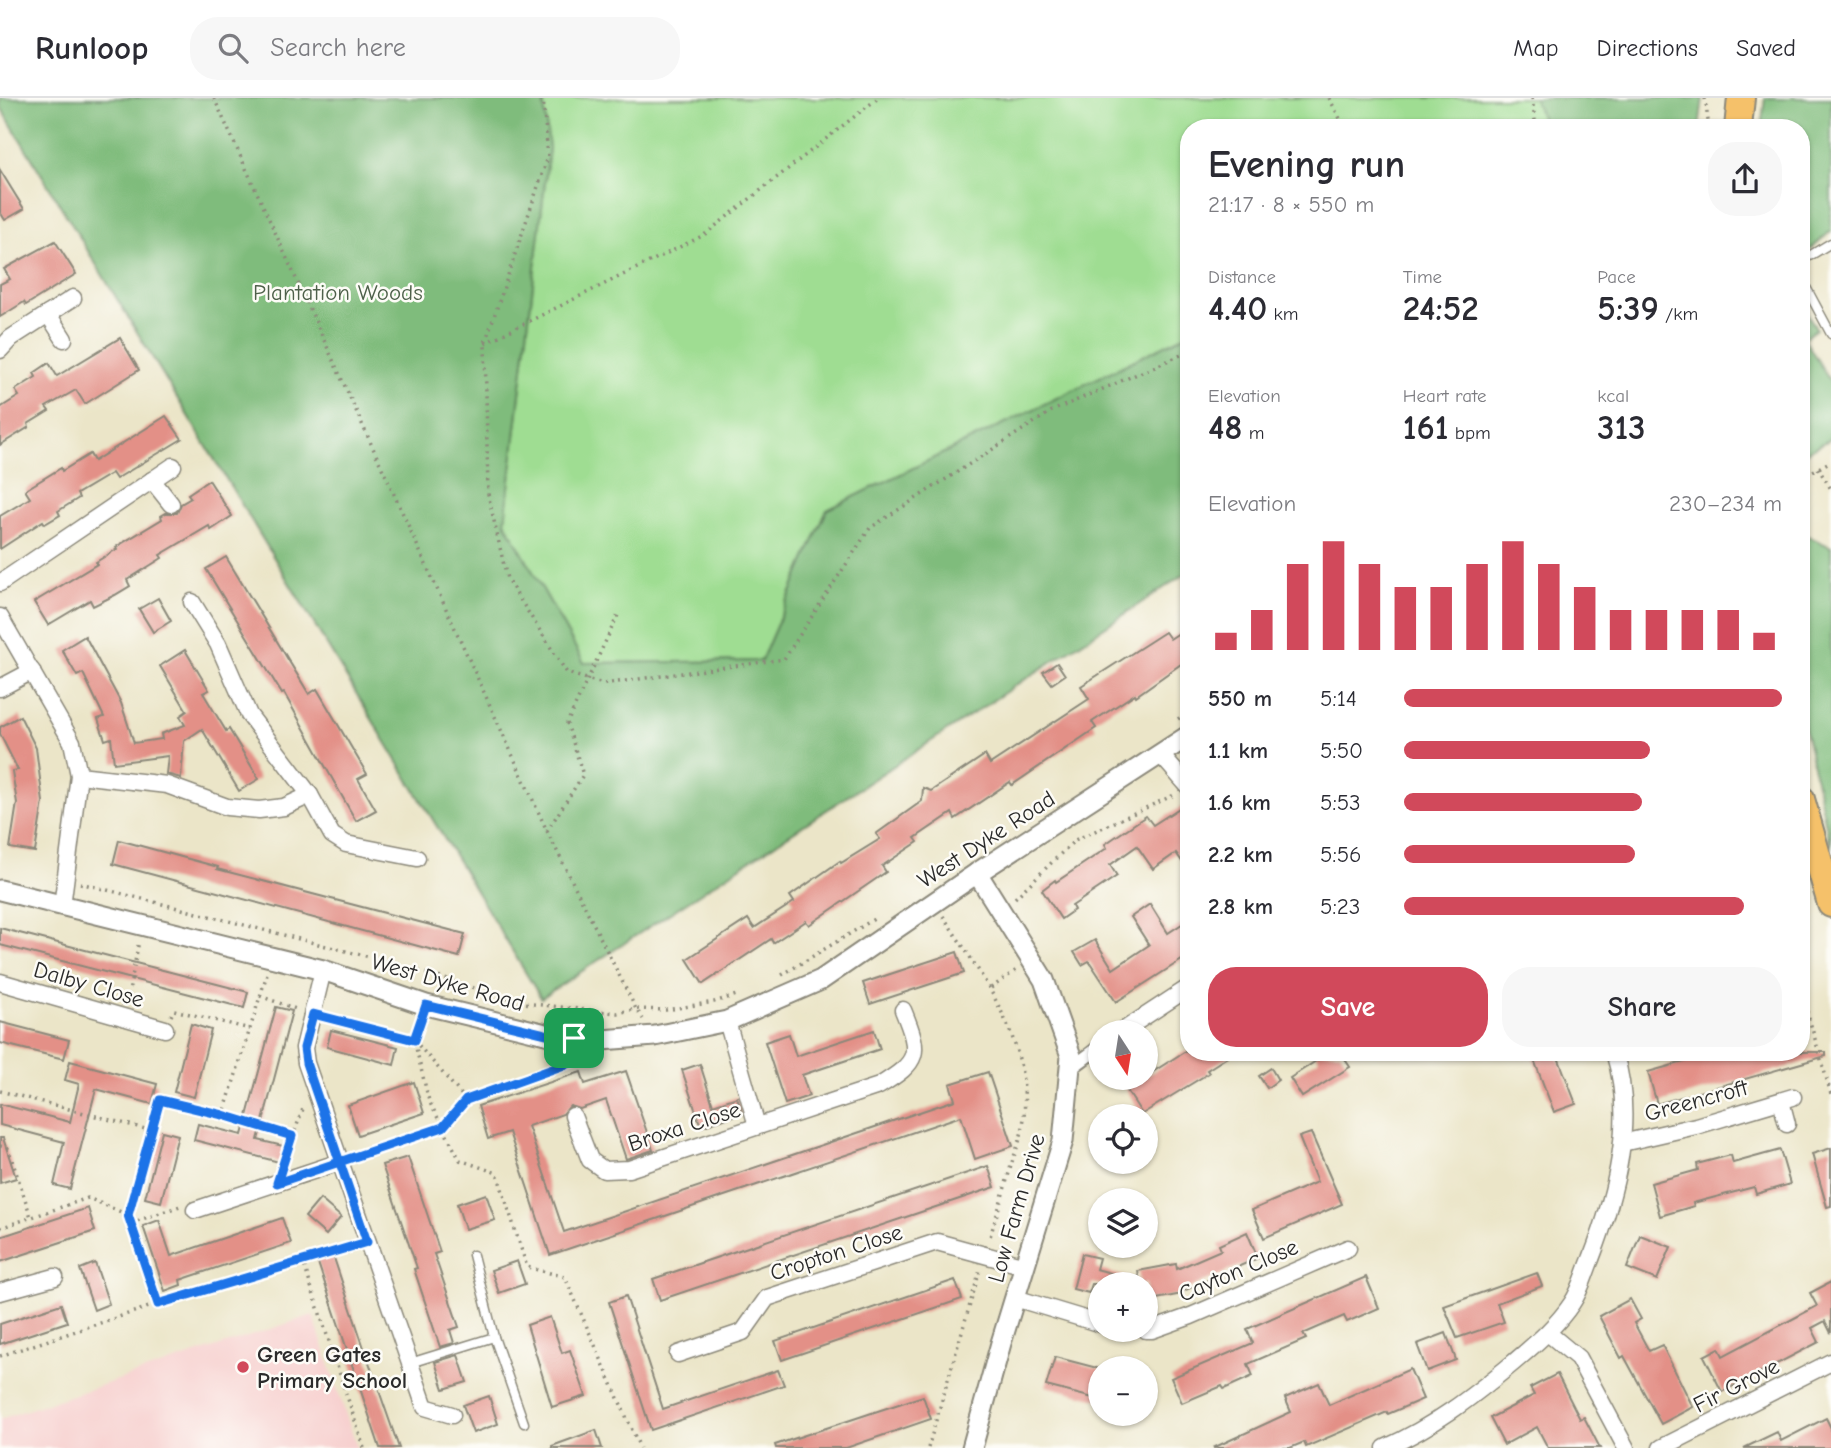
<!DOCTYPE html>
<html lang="en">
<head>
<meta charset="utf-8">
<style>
	:root { --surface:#fff; --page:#f7f7f7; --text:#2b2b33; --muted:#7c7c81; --line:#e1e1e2; --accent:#d1495b }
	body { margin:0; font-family:"Comic Neue",sans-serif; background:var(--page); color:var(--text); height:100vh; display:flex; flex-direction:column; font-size:26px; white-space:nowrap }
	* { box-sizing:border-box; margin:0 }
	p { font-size:23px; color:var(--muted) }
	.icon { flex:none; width:38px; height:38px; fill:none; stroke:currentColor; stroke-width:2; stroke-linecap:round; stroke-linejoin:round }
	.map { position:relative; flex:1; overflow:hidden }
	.sheet { position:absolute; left:1180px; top:21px; width:630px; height:942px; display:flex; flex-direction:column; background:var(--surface); border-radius:28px; box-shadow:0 2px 5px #0004 }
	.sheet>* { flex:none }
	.needle { width:46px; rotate:168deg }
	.tools { position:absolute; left:1088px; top:922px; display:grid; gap:14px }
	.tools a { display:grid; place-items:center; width:70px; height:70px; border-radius:50%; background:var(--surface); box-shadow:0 2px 5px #0004; font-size:35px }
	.pin { position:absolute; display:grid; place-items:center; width:60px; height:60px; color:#fff; margin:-30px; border-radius:14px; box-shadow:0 4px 10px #0006 }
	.round { display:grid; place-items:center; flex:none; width:74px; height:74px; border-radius:28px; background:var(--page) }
	.summary { display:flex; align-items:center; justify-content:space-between; height:119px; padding:0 28px }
	h1 { font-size:38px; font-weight:800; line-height:52px }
	.metrics { display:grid; grid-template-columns:repeat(3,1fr); gap:10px; height:119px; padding:7px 28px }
	.metrics div { display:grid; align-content:center }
	.metrics b { font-size:35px; font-weight:800 }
	.metrics small { font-size:19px; font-weight:400 }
	.metrics p { font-size:19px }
	.chart { height:196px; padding:14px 28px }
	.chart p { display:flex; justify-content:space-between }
	.chart svg { width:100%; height:126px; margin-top:7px; stroke:var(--accent); stroke-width:6 }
	.primary-button { display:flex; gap:14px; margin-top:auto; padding:14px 28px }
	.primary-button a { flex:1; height:80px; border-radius:28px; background:var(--accent); color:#fff; font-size:28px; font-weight:800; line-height:80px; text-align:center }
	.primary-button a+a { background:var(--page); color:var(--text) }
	ul { padding:0 28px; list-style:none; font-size:23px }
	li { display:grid; grid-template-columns:112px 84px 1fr; align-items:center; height:52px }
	li i { height:18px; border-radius:9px; background:var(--accent) }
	header { display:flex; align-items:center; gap:42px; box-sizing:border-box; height:98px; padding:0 35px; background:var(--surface); border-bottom:2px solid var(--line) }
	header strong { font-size:33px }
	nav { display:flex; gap:38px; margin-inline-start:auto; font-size:24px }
	.search { width:490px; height:63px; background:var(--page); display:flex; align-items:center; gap:18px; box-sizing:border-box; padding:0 24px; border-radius:28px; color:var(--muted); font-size:26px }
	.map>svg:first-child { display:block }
	.built { fill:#f7d0cf }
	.green { fill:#9fdd92; stroke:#65845e; stroke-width:2 }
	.forest { fill:#7fbc7c; stroke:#557454; stroke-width:2 }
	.building { fill:#e39087 }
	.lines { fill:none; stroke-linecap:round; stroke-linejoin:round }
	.service-casing { stroke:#8b887a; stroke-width:11 }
	.pedestrian-casing { stroke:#8b887a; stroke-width:16 }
	.minor-casing { stroke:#8b887a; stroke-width:19 }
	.tertiary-casing { stroke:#8b887a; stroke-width:23 }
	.primary-casing { stroke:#8b887a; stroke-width:30 }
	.path { stroke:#8b887a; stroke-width:3.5; stroke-dasharray:2 5; stroke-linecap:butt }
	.service { stroke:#fff; stroke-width:8 }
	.pedestrian { stroke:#fff; stroke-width:12 }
	.minor { stroke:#fff; stroke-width:16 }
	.tertiary { stroke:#fff; stroke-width:19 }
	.primary { stroke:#f5c16b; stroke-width:26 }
	.route-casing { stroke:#fff; stroke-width:14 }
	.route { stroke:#1a73e8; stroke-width:9 }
	.poi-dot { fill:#d1495b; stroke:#fdfcf7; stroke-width:2.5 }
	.labels { text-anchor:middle; stroke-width:5; stroke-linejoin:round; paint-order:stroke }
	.park-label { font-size:23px; fill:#4e604a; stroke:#fdfcf7 }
	.street-label { font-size:23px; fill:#2b2b2b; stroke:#fdfcf7 }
	.poi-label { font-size:23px; font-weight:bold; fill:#2b2b2b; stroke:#fdfcf7; text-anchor:start }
</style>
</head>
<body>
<header>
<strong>Runloop</strong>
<div class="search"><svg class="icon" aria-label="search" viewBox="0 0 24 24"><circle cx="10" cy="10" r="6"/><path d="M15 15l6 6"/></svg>Search here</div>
<nav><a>Map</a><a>Directions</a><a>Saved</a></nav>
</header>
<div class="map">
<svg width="1831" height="1350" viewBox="0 0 1831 1350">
	<rect width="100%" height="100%" fill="#fdfcf7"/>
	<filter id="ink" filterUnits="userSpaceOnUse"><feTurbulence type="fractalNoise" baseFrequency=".0143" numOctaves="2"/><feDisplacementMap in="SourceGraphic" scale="14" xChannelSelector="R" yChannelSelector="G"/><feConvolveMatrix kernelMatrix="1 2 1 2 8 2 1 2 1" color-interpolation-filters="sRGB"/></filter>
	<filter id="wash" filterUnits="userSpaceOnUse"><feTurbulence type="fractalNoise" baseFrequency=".00686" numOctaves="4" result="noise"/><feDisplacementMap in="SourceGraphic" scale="28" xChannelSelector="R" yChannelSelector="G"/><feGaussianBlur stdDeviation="1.57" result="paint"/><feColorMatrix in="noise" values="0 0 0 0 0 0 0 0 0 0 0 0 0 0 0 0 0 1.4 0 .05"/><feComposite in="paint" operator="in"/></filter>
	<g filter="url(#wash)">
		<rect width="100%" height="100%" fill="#ebe5c8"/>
		<polygon class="built" points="313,1217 357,1350 0,1350 0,1321"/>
		<polygon class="green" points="543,0 1534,0 1545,30 1188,30 1188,236 827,412 761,563 584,565 505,424 549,50"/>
		<g class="forest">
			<polygon points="0,0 543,0 549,50 505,424 584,565 761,563 827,412 1188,236 1188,474 541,900 0,8"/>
			<polygon points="1534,0 1703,0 1699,30 1545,30"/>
			<polygon points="1765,0 1831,0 1831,133 1801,160 1801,30 1761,30"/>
			<polygon points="1801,204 1816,231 1804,240 1831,285 1831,341 1801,357"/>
			<polygon points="1801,435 1831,449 1831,750 1801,613"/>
		</g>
		<g id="blocks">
			<g class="building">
				<polygon points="0,72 24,111 5,122 0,114"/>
				<polygon points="55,143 76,176 26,207 24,204 0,219 0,186 10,181 4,171"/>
				<polygon points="120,240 139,272 85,306 76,292 46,309 49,313 28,326 29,329 0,347 0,310 19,298 15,292 36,279 34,275 49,265 57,278"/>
				<polygon points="166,318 182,341 116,381 112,375 77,396 79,400 58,413 60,417 45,426 43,423 0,451 0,418 30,400 25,392 61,370 62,373 90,356 94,363"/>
				<polygon points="209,382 232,418 211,432 209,428 160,457 162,460 127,482 130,488 115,497 93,508 90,502 48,527 34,504 97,466 96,464 117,451 116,449 162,421 161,418 166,415 177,415 181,406 191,400 188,396"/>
				<polygon points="226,459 309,596 317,591 367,676 358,681 376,712 356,723 284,595 282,596 206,471"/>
				<polygon points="158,500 171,523 153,534 139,511"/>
				<polygon points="1188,529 1188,561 1136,598 1135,596 1092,624 1096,630 1012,687 1010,684 955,721 952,715 915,740 918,744 882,768 886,774 809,827 806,823 773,845 771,841 703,886 687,861 748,821 754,830 794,804 790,798 840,763 841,765 880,741 876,736 922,703 923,690 931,693 985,657 990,666 1089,601 1081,588 1165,534 1170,541"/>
				<polygon points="85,538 121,605 134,645 162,641 161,636 185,627 180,618 187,613 160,568 185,552 209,592 203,595 226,633 229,631 259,681 239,693 202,631 184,643 181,680 166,676 168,658 114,665 111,640 105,642 98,621 104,619 83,575 77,578 62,552"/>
				<polygon points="1057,565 1065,577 1052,586 1043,574"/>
				<polygon points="20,618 36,650 43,704 35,754 10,750 17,705 12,673 18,672 0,636 0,629"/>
				<polygon points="1181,709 1188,720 1188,772 1176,755 1153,771 1137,748 1110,767 1117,778 1072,808 1074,812 1061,821 1042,792 1055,782 1056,784 1107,750 1105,746 1146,718 1153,727"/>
				<polygon points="119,742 218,769 217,771 465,836 459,859 113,766"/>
				<polygon points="1150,806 1168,835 1188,822 1188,858 1116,904 1089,863 1082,867 1074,854 1095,842 1113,871 1149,847 1131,819"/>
				<polygon points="0,830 248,894 244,910 0,847"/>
				<polygon points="957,854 964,875 870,906 863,885"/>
				<polygon points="276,909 292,913 258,1042 287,1049 283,1065 194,1042 198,1026 242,1037"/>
				<polygon points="0,924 69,942 64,961 0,945"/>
				<polygon points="191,926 211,932 194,999 174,994"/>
				<polygon points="331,932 398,949 394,967 327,949"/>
				<polygon points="874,932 880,951 802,977 809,998 785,1006 765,944 789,936 796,958"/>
				<polygon points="1184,954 1235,954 1207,972 1209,975 1142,1016 1126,991"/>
				<polygon points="1314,954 1340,954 1350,969 1302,999 1290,980 1319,961"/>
				<polygon points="1531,954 1556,954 1576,1006 1554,1014"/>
				<polygon points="1720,954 1826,954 1826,958 1657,1006 1648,974"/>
				<polygon points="70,963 157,986 152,1006 96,991 70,1091 54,1087 64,1044 0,1027 0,1006 70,1024 79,986 65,982"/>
				<polygon points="700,966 713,1007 737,999 742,1015 701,1029 682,972"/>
				<polygon points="1271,970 1278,982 1267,990 1259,978"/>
				<polygon points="626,973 653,1052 626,1061 606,1002 580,1011 570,1008 563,1016 528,1028 564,1134 955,1002 950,986 988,974 1013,1048 975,1061 961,1018 550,1157 509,1034 488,1041 478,1008 581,974 585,986"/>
				<polygon points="414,984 424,1015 358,1037 348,1007"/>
				<polygon points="162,1033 178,1037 161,1104 145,1100"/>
				<polygon points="1311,1035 1342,1106 1264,1140 1252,1112 1317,1084 1299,1039"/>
				<polygon points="0,1040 3,1040 16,1080 0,1085"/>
				<polygon points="1831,1050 1831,1108 1827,1109 1812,1056"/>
				<polygon points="1780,1052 1790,1086 1756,1096 1754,1089 1693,1105 1694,1108 1660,1118 1651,1085 1698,1072 1697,1066 1731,1057 1733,1065"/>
				<polygon points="408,1059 440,1154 434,1156 459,1229 450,1232 454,1245 440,1249 414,1171 417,1170 382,1067"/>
				<polygon points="988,1068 995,1089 660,1202 653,1181"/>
				<polygon points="486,1096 495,1122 465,1131 457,1106"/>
				<polygon points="320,1101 341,1119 326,1137 305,1119"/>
				<polygon points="88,1110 95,1133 0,1164 0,1139"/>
				<polygon points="282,1120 291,1145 180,1182 181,1187 165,1193 143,1128 159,1122 171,1158"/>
				<polygon points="1247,1134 1258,1160 1181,1194 1182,1196 1146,1203 1146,1186 1140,1186 1138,1173 1176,1166 1177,1171 1221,1152 1219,1147"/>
				<polygon points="1640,1137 1671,1149 1657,1182 1627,1170"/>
				<polygon points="332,1154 363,1247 399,1350 380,1350 316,1159"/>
				<polygon points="1082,1156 1099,1160 1096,1171 1137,1182 1136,1186 1092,1186 1089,1195 1073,1191"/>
				<polygon points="517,1163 525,1186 499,1195 491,1172"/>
				<polygon points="95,1165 109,1206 94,1212 80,1171"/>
				<polygon points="1537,1175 1542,1188 1497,1205 1504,1224 1457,1240 1444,1208"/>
				<polygon points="1366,1179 1379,1210 1347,1224 1344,1218 1303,1236 1306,1241 1248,1266 1253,1278 1224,1291 1222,1288 1182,1305 1171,1280 1253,1245 1247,1231"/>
				<polygon points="955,1182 962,1201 782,1262 775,1243"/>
				<polygon points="1831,1184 1831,1235 1825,1223 1812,1230 1819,1244 1722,1294 1704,1258 1719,1250 1723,1258 1817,1208 1810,1195"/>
				<polygon points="626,1198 663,1311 778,1272 784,1287 651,1332 609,1204"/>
				<polygon points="1630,1201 1641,1221 1634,1225 1649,1253 1662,1247 1693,1309 1661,1326 1624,1258 1621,1260 1599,1218"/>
				<polygon points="61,1206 67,1224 0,1246 0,1226"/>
				<polygon points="550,1219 562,1255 570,1252 586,1298 552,1309 527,1227"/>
				<polygon points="1446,1235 1456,1262 1427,1273 1417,1246"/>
				<polygon points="458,1257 467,1284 444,1291 435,1264"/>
				<polygon points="1055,1259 1101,1271 1101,1302 1046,1288"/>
				<polygon points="1410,1271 1423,1301 1388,1316 1387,1314 1306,1349 1304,1344 1290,1350 1213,1350 1291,1314 1285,1300 1319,1285 1329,1307"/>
				<polygon points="1557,1276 1580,1321 1584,1319 1600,1350 1548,1350 1537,1329 1504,1347 1490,1320 1534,1297 1530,1290"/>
				<polygon points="489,1298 498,1326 473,1335 463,1307"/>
				<polygon points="923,1298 931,1321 846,1350 776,1350 775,1347"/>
				<polygon points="1826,1320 1831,1330 1831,1350 1744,1350 1777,1334 1781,1343"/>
				<polygon points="596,1332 602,1350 552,1350 552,1348"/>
			</g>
		</g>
	</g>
	<g filter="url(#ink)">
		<use href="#blocks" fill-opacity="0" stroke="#8b887a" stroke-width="2"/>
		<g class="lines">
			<defs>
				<g id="service">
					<polyline points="1801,163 1831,145"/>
					<polyline points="1801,180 1831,236"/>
					<polyline points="494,1239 524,1325"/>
					<polyline points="410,1265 494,1239 473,1157"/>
				</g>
				<polyline id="pedestrian" points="1070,971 1101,948"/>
				<g id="minor">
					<polyline points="48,216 64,241"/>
					<polyline points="0,252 11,240 73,200"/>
					<polyline points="152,382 171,406"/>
					<polyline points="0,485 173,368"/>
					<polyline points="192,504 218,546 249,617 310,697 332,737 346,746 417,760"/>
					<polyline points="0,519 72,644 79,677 62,808"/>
					<polyline points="0,590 32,573"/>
					<polyline points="1161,657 1188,688"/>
					<polyline points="79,677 167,687 227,709 259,712 284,709 310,697"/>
					<polyline points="323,872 304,950 306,965 425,1309 452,1317"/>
					<polyline points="0,884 165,931"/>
					<polyline points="727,923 757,1028"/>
					<polyline points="1121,934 1188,890"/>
					<polyline points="1781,1003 1787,1026"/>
					<path d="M573,1018L590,1062L604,1072L629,1071L879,988C920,963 921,956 903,912"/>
					<polyline points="1622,1045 1696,1028 1793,999"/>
					<polyline points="195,1112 340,1064"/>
					<polyline points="0,1194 55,1179"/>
					<polyline points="1015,1200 1101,1226"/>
					<polyline points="1146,1232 1152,1232 1191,1218 1348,1150"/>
					<polyline points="1548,1235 1578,1260 1626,1350"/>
					<polyline points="678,1256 743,1234 767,1200 937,1144 1025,1168"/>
					<path d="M1385,1350C1433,1329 1472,1299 1513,1265C1535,1246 1556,1229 1572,1205C1581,1192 1585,1175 1591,1161C1616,1096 1636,1022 1614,954"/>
					<polyline points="1661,1350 1831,1264"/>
				</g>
				<g id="tertiary">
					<polyline points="0,792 323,872 426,907 554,938 602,942 655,938 727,923 821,882 977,775 1188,638"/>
					<polyline points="972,1350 1001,1245 1063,1043 1071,958 1044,882 977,775"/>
				</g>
				<g id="primary">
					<polyline points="1738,30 1741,0"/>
					<polyline points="1801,701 1831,806"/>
				</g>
			</defs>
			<use href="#service" class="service-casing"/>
			<use href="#pedestrian" class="pedestrian-casing"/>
			<use href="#minor" class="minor-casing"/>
			<use href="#tertiary" class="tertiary-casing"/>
			<use href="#primary" class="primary-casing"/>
			<g class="path">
				<polyline points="214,0 547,733 636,911 643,921"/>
				<polyline points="543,0 548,59 485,245 488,396 507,481 567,575 603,586 784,561 870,430 1052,313 1188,254"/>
				<polyline points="1329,0 1344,28"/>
				<polyline points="1532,0 1536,30"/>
				<polyline points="1705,0 1709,30"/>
				<polyline points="485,245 704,137 878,0"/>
				<polyline points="1818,370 1831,391"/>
				<polyline points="1801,380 1831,363"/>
				<polyline points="1178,621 1188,614"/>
				<polyline points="547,733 583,677 567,625 618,517"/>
				<polyline points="80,785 385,863 524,905 617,915 636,911 666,912 714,904 740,896"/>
				<polyline points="1015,800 1075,742 1174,697"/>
				<path d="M943,818C985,882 1034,947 1023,1028C1021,1040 1016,1053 1012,1064C1005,1090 997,1116 989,1142"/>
				<polyline points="782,877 874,821"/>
				<polyline points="991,890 1018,871"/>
				<polyline points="1801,893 1831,996"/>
				<polyline points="260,898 296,911"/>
				<polyline points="127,904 139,843"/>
				<polyline points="171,918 174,912 250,931"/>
				<polyline points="326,920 414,942 466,1002"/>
				<polyline points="420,925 414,942 429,1003 460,1062 497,1075 527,1169 565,1179 640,1350"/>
				<polyline points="0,993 153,1033"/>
				<polyline points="223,1018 267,876"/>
				<polyline points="0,1048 8,1050 31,1119"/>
				<polyline points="355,1059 443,1029 466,1002 578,962 578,958"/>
				<polyline points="283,1066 304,1008"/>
				<polyline points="131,1125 180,1108"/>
				<polyline points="0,1130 88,1100 128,1117"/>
				<polyline points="303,1164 354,1148"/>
				<polyline points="158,1206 128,1117 160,1002 292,1038"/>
				<polyline points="0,1258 158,1206 303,1164 364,1350"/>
				<polyline points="928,1350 980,1172"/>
			</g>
			<use href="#service" class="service"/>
			<use href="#pedestrian" class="pedestrian"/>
			<use href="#minor" class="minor"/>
			<use href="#tertiary" class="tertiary"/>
			<use href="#primary" class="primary"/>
		</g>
	</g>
	<g class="lines" filter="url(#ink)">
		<defs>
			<polyline id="route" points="574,940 578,962 466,1002 443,1029 277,1085 292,1038 223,1017 160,1002 128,1117 158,1206 367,1144 306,965 304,950 313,916 414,942 426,907 554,938 574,940"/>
		</defs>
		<use href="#route" class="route-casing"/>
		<use href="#route" class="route"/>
	</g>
	<circle class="poi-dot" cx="243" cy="1269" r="7"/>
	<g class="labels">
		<g class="park-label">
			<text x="338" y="202">Plantation Woods</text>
		</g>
		<g class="street-label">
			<text transform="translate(986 741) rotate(-33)" y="8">West Dyke Road</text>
			<text transform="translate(448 884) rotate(16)" y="8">West Dyke Road</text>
			<text transform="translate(89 886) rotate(16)" y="8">Dalby Close</text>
			<text transform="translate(1696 1002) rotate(-15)" y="8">Greencroft</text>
			<text transform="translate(684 1028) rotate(-18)" y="8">Broxa Close</text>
			<text transform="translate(1016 1110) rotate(-74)" y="8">Low Farm Drive</text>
			<text transform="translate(836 1154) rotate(-18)" y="8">Cropton Close</text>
			<text transform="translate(1238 1172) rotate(-23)" y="8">Cayton Close</text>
			<text transform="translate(1736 1287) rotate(-27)" y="8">Fir Grove</text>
		</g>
		<g class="poi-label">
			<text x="257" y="1264">Green Gates<tspan x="257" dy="26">Primary School</tspan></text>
		</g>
	</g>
</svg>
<div class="tools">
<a><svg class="needle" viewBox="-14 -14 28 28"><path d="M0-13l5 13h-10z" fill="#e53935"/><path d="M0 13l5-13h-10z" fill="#7c7c81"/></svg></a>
<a><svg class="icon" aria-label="locate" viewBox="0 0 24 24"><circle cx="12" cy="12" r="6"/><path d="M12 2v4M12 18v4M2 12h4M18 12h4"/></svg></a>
<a><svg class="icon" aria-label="layers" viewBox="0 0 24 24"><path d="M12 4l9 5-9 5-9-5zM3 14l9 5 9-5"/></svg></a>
<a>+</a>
<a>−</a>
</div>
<div class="pin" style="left:574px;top:940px;background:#1e9e55"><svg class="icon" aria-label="arrive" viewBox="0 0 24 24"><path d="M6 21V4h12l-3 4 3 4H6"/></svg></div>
<section class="sheet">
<div class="summary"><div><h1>Evening run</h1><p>21:17 · 8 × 550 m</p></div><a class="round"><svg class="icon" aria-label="share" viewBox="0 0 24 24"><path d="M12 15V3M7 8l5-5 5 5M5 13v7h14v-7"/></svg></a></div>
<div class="metrics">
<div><p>Distance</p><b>4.40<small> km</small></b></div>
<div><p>Time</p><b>24:52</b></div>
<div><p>Pace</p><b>5:39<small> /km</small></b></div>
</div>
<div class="metrics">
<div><p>Elevation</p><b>48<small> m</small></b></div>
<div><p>Heart rate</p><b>161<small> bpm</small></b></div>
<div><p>kcal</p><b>313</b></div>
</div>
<div class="chart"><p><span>Elevation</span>230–234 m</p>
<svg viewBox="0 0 160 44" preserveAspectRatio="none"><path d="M5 44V38M15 44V30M25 44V14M35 44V6M45 44V14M55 44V22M65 44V22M75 44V14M85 44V6M95 44V14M105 44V22M115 44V30M125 44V30M135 44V30M145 44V30M155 44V38"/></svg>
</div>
<ul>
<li><b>550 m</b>5:14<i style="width:100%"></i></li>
<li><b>1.1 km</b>5:50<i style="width:65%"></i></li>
<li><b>1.6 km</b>5:53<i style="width:63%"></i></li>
<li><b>2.2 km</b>5:56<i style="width:61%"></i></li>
<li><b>2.8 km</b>5:23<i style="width:90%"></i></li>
</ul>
<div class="primary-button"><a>Save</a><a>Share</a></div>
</section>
</div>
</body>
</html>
